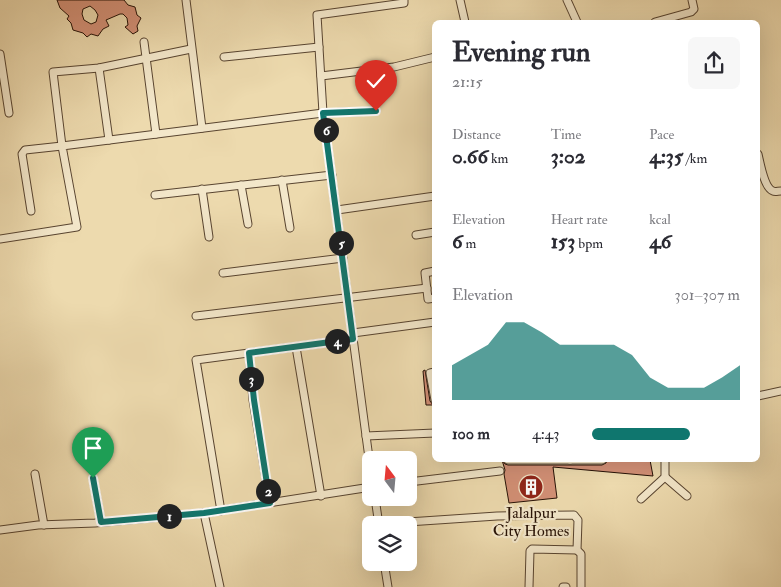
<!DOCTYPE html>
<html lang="en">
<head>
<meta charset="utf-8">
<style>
	:root { --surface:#fff; --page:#f7f7f7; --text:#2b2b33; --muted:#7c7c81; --accent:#0f766e }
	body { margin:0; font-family:"IM FELL Double Pica",serif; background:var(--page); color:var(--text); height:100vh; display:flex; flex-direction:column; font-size:19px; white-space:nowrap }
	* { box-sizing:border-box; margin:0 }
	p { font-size:16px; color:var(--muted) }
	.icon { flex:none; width:28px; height:28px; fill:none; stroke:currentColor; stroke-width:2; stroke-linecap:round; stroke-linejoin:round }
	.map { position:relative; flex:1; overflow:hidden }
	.drawer { position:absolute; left:432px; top:20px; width:328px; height:442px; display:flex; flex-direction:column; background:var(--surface); border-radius:8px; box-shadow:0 5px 20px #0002 }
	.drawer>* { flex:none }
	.needle { width:32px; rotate:344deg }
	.tools { position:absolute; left:362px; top:451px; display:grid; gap:10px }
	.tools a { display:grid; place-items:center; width:55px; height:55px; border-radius:8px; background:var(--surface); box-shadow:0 5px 20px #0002; font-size:25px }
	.pin { position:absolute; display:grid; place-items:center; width:42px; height:42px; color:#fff; margin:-51px -21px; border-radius:50% 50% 50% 0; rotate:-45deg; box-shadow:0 0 5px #0007 }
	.pin .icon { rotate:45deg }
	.km { position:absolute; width:25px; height:25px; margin:-12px; border-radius:50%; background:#222; color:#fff; font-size:14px; line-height:25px; text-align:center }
	.round { display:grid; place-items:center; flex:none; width:52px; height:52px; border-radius:8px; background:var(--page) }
	.summary { display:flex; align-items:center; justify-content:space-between; height:85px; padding:0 20px }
	h1 { font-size:28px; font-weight:700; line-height:38px }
	.metrics { display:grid; grid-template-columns:repeat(3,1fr); gap:8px; height:85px; padding:5px 20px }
	.metrics div { display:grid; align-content:center }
	.metrics b { font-size:21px; font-weight:700 }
	.metrics small { font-size:14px; font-weight:400 }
	.metrics p { font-size:14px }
	.chart { height:140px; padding:10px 20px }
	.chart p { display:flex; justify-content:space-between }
	.chart svg { width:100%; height:90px; margin-top:5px; fill:var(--accent); opacity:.7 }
	ul { padding:0 20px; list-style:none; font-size:16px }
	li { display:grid; grid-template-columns:80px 60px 1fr; align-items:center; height:38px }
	li i { height:12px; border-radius:6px; background:var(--accent) }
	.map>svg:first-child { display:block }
	.building { fill:#d39076; stroke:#271206; fill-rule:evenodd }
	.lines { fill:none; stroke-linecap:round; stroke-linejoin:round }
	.minor-casing { stroke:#584430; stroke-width:9 }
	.minor { stroke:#f3e7ca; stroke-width:7 }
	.route-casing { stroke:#fff; stroke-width:10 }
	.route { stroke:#0f766e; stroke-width:6 }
	.labels { text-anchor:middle; stroke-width:4.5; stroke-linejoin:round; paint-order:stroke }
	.poi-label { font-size:16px; fill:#271206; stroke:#f3e7ca }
</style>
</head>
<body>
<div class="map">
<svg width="781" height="587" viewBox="0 0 781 587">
	<rect width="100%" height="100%" fill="#eddaae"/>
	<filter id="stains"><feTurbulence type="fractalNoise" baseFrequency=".004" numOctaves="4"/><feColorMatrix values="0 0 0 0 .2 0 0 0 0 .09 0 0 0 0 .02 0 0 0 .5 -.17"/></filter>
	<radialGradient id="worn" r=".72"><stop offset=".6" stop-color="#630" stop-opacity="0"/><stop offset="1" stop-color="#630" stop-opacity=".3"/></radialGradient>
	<g class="building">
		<path d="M57,0H124L128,5L135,7L137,15L141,18L137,26L138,31L133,34L125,27L128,25L127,18L123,14H120L106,20L109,26L103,29L98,36L91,34L87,37L83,33L73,30L71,23L67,19L69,16L60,8ZM90,6L95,10L98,15L96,22L91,24L84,20L82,14L83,9Z"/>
		<polygon points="425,370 430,401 433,405 426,405 423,371"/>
		<polygon points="502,460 505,464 508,465 602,465 606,463 607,460 650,460 653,476 553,467 557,498 509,503 504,474 505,470"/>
	</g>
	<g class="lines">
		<defs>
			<g id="minor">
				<polyline points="186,0 202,128"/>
				<polyline points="460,0 465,22"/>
				<polyline points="567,0 577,22"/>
				<polyline points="655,22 691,12 694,9 692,0"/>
				<polyline points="144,42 156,134"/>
				<polyline points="0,54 9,113"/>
				<polyline points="224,57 319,47"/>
				<polyline points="99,68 109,140"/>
				<polyline points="321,76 394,67 435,57"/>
				<path d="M758,154C760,162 764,188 773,191C775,192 778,191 781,191"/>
				<polyline points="282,180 290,228"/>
				<polyline points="241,185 248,224"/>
				<polyline points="202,189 209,237"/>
				<polyline points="155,195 332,175"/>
				<polyline points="337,210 435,196"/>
				<polyline points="31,211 22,154 25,150 62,146 53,72 99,68 191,49"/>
				<polyline points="416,235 435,232"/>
				<polyline points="0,239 77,227 62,146 323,113 376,111"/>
				<polyline points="435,271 425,273 428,299 435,298"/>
				<polyline points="223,273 343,258"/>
				<polyline points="196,316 427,288"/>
				<polyline points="353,333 435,322"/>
				<polyline points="296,347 321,496"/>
				<polyline points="249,353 253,400 270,503"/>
				<polyline points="435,372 430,373 435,400"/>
				<polyline points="758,396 781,391"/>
				<polyline points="366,436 435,433"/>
				<polyline points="508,460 570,460"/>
				<polyline points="570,460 602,460"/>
				<polyline points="371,473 323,113 317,15 404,3 404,0"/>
				<polyline points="35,474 44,525"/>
				<polyline points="665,477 687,496"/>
				<polyline points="93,478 101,522"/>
				<polyline points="409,482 500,471"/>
				<polyline points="375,498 379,525"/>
				<polyline points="641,499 665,477 665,460"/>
				<polyline points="221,511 196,360 353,339"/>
				<polyline points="378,524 497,516 574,515 578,520 577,550 581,554 581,587"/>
				<polyline points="0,530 38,525 95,523 204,513"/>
				<polyline points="384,562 388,587"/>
				<polyline points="220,587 204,513 371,487"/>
				<polyline points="529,587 530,551 532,549 577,550"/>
				<polyline points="563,587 566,587"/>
			</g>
		</defs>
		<use href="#minor" class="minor-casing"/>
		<use href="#minor" class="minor"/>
	</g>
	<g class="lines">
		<defs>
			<polyline id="route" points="93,478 101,522 204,513 270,503 254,400 249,353 353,339 323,113 376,111"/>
		</defs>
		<use href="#route" class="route-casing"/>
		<use href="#route" class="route"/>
	</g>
	<defs>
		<symbol id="building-disc" viewBox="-11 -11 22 22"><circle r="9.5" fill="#8f2418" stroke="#f3e7ca"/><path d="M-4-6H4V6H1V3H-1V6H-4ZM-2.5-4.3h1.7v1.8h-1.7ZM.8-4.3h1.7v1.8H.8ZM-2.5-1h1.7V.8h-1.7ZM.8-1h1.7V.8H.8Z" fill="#fff"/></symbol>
	</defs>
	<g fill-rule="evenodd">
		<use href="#building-disc" x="517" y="473" width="28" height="28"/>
	</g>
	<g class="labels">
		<g class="poi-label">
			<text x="531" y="518">Jalalpur<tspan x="531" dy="18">City Homes</tspan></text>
		</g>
	</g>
	<rect width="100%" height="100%" filter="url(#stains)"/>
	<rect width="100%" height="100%" fill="url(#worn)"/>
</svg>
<div class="tools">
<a><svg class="needle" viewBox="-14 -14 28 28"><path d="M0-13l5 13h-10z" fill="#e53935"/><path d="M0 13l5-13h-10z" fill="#7c7c81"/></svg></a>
<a><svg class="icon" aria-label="layers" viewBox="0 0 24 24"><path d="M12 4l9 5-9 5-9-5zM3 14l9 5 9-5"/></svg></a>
</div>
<div class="pin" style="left:93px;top:478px;background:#1e9e55"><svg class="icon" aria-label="arrive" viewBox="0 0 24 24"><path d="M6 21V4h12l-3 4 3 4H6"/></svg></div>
<div class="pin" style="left:376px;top:111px;background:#d93025"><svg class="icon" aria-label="check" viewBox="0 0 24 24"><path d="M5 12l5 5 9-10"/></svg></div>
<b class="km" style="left:169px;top:516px">1</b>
<b class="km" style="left:268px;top:491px">2</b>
<b class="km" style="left:251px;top:379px">3</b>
<b class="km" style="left:337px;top:341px">4</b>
<b class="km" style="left:341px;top:243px">5</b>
<b class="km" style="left:326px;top:130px">6</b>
<section class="drawer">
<div class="summary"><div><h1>Evening run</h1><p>21:15</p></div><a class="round"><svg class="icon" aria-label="share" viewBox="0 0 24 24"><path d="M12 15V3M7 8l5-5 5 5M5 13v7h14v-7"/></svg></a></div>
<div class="metrics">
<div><p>Distance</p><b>0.66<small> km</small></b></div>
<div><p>Time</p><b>3:02</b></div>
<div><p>Pace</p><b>4:35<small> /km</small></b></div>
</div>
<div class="metrics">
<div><p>Elevation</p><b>6<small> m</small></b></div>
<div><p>Heart rate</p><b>153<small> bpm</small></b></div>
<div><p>kcal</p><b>46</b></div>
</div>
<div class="chart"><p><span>Elevation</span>301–307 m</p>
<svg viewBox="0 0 160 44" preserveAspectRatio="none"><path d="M0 44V27L10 22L20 17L30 6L40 6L50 11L60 17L70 17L80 17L90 17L100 22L110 33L120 38L130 38L140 38L150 33L160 27V44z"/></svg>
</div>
<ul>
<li><b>100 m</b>4:43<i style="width:66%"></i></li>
</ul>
</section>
</div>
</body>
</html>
